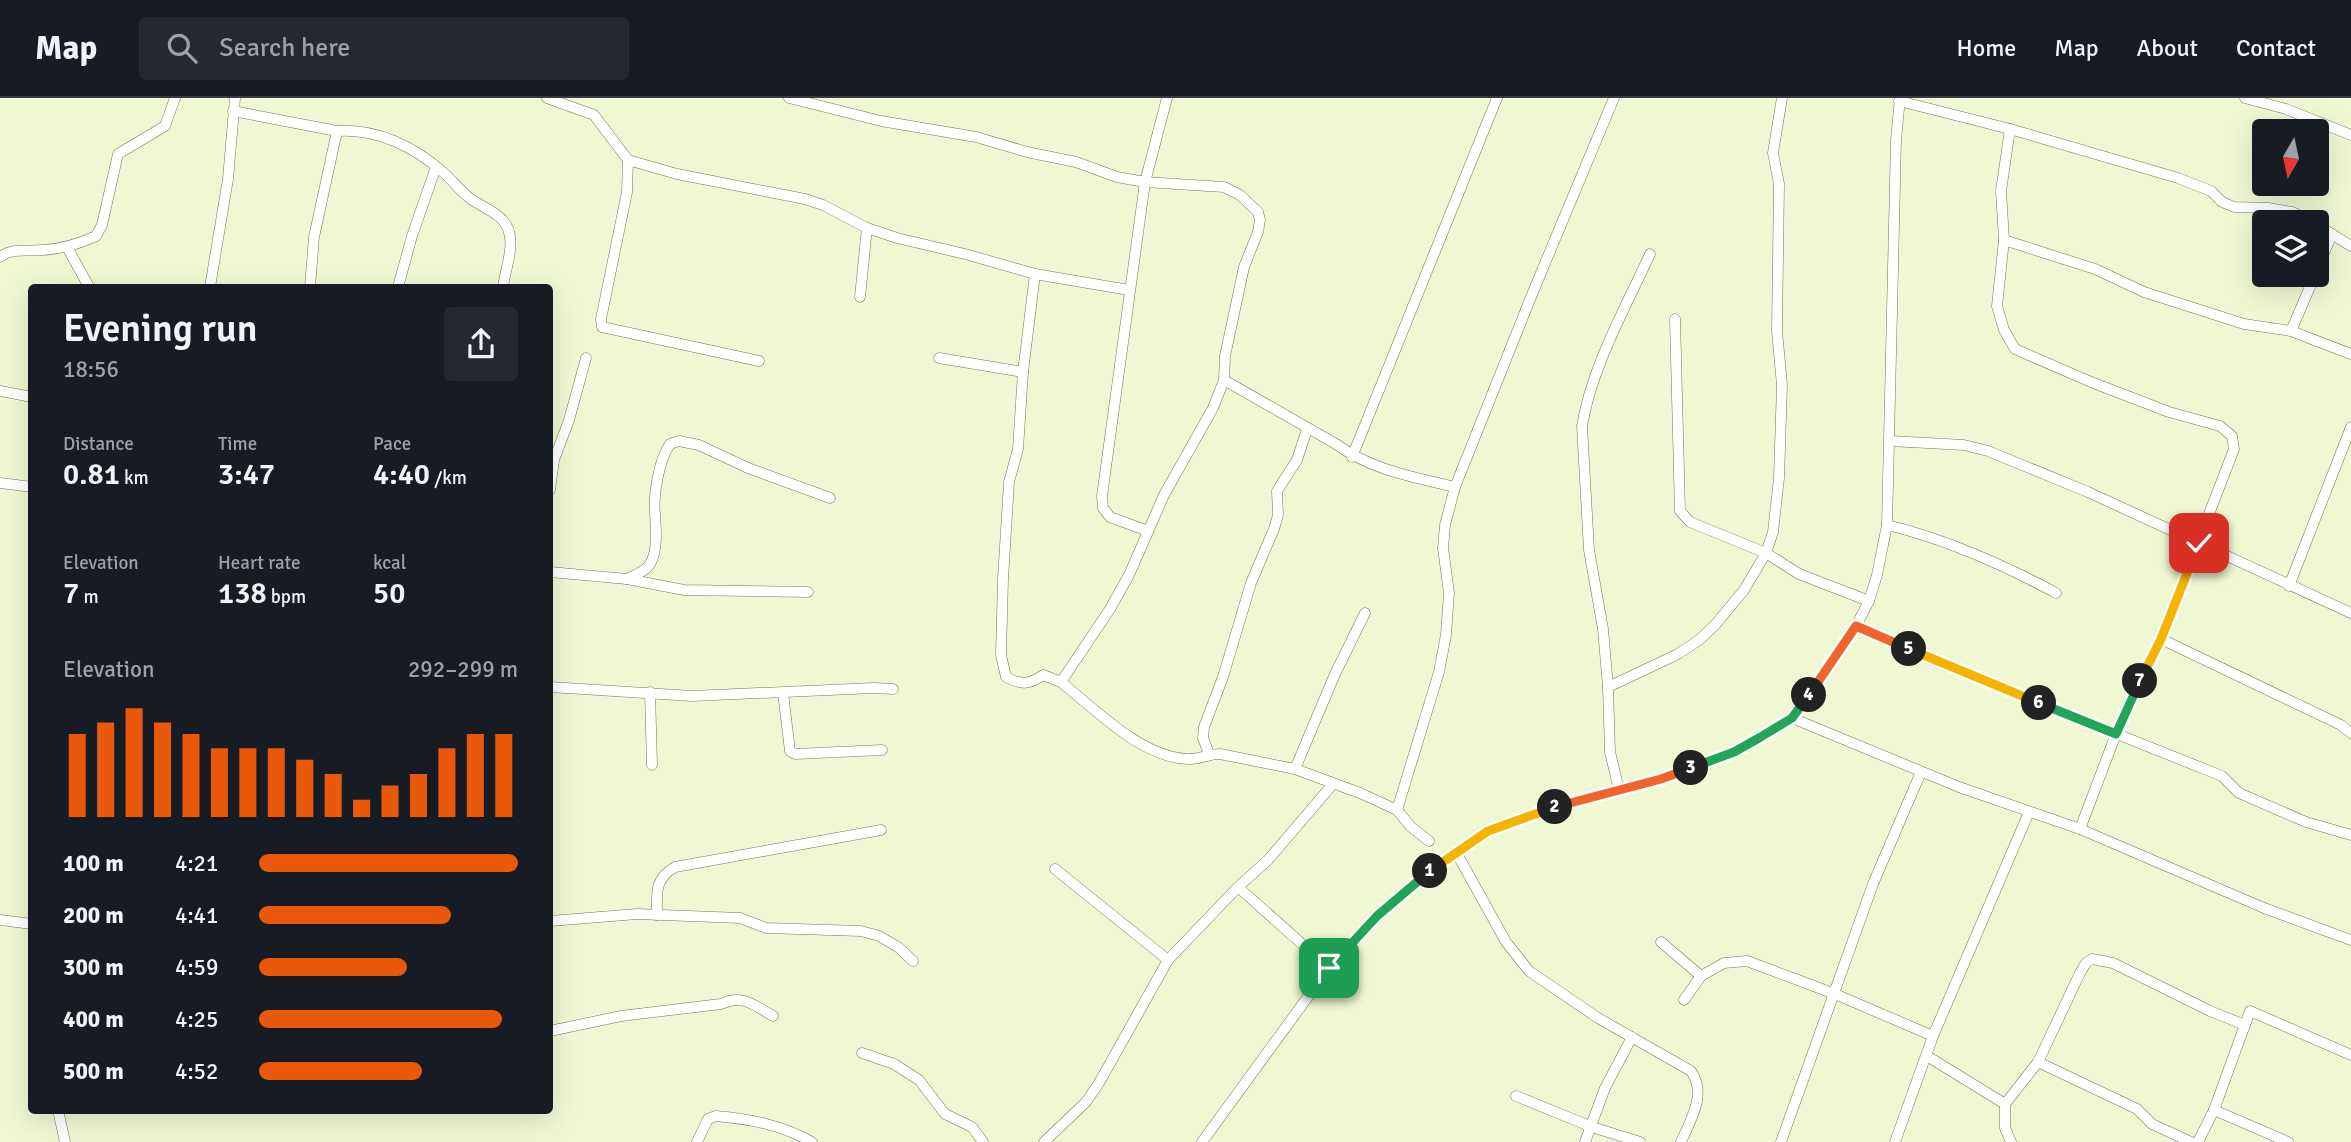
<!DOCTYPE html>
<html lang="en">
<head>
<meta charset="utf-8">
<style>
	:root { --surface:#171b24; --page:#242831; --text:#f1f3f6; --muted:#9ea1a6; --line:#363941; --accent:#ea580c }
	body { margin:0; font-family:Signika,sans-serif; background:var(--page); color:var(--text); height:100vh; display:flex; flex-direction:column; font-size:26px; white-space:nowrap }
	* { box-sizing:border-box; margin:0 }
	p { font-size:23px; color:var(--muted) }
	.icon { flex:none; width:38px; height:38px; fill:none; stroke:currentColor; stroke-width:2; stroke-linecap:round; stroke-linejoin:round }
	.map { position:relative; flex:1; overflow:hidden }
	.panel { position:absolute; left:28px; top:186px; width:525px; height:830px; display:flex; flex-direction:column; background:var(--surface); border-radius:7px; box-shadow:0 7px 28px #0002 }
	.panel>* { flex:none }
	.needle { width:46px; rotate:189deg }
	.tools { position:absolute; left:2252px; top:21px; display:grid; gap:14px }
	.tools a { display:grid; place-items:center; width:77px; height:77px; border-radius:7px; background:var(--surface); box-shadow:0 7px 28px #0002; font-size:35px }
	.pin { position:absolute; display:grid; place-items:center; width:60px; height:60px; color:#fff; margin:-30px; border-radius:14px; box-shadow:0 4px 10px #0006 }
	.km { position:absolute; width:35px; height:35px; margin:-18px; border-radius:50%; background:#222; color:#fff; font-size:19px; line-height:35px; text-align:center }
	.round { display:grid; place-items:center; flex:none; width:74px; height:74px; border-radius:7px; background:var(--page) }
	.head { display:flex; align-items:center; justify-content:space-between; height:119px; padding:0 35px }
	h1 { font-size:38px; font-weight:600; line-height:52px }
	.metrics { display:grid; grid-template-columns:repeat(3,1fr); gap:10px; height:119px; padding:7px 35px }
	.metrics div { display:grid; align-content:center }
	.metrics b { font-size:30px; font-weight:600 }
	.metrics small { font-size:19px; font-weight:400 }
	.metrics p { font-size:19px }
	.chart { height:196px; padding:14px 35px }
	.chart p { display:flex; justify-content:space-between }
	.chart svg { width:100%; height:126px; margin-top:7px; stroke:var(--accent); stroke-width:6 }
	ul { padding:0 35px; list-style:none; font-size:23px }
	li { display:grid; grid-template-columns:112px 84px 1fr; align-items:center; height:52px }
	li i { height:18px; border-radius:9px; background:var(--accent) }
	header { display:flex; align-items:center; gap:42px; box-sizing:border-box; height:98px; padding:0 35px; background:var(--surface); border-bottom:2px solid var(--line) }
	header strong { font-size:33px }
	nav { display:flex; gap:38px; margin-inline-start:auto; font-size:24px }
	.search { width:490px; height:63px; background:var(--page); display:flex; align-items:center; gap:18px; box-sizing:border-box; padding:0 24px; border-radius:7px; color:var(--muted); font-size:26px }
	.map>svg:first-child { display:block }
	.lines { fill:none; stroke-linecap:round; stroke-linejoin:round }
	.minor-casing { stroke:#717758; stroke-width:11 }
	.minor { stroke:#fff; stroke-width:10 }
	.split-1-casing { stroke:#fff; stroke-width:14 }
	.split-2-casing { stroke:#fff; stroke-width:14 }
	.split-3-casing { stroke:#fff; stroke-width:14 }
	.split-4-casing { stroke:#fff; stroke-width:14 }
	.split-5-casing { stroke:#fff; stroke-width:14 }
	.split-6-casing { stroke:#fff; stroke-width:14 }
	.split-7-casing { stroke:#fff; stroke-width:14 }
	.split-8-casing { stroke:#fff; stroke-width:14 }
	.split-1 { stroke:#22a559; stroke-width:9 }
	.split-2 { stroke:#f5b400; stroke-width:9 }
	.split-3 { stroke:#f0652b; stroke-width:9 }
	.split-4 { stroke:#22a559; stroke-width:9 }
	.split-5 { stroke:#f0652b; stroke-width:9 }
	.split-6 { stroke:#f5b400; stroke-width:9 }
	.split-7 { stroke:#22a559; stroke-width:9 }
	.split-8 { stroke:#f5b400; stroke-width:9 }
</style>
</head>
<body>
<header>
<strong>Map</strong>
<div class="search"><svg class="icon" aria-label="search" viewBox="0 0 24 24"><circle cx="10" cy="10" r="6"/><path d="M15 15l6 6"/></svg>Search here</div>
<nav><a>Home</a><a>Map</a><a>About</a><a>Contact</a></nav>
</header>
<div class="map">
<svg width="2351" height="1044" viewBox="0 0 2351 1044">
	<rect width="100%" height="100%" fill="#eff7d3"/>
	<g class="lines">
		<defs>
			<g id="minor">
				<polyline points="547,0 594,17 628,62 627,94 601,221 602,229 759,263"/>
				<path d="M789,0L881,23L976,39L1027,54L1076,64L1117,79L1145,84L1224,89L1240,97L1258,114L1260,122L1258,134L1244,169L1225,258L1224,282L1213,310L1164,397L1129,477L1110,511L1061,584L1043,577C1029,587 1021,587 1006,579L1001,557L1003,481L1009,384L1018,351L1023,274L1035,176"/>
				<polyline points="2245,0 2286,11 2351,37"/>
				<polyline points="1899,3 2010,31 2178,80 2211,93 2222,104 2234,109 2268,110 2292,114 2313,124"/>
				<path d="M233,13L337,33C377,30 415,49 444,75C453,83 461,94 471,101C483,110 503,116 508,131C515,148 505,172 503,189"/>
				<polyline points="2010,31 2001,93 2004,142 1997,208 2004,232 2015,251 2091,284 2169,314 2220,328 2232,338 2234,351 2161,541 2116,636 2080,731"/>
				<polyline points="628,62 677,76 805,101 823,107 867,130 897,140 965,156 1035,176 1129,192"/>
				<polyline points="2317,127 2351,148"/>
				<polyline points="2004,142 2095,171 2144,194 2244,226 2291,233 2351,256"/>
				<polyline points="67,149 89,189"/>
				<path d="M0,159C13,149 27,154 43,152C61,151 79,146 96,138L102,127L118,56L165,28L175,0"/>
				<polyline points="2317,172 2332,136"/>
				<polyline points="210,189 228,81 235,0"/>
				<polyline points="310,189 314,139 337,33"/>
				<polyline points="398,189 412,138 436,69"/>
				<polyline points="860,199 867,130"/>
				<polyline points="1675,221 1680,413 1690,424 1766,455 1799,476 1869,503"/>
				<polyline points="2291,233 2315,177"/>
				<polyline points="939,260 1023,274"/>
				<path d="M1224,282L1336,346C1371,372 1414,379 1455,389"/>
				<polyline points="0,293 32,299"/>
				<polyline points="1890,343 1964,347 1988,353 2088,394 2351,515"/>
				<polyline points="1352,359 1497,0"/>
				<polyline points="0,385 32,389"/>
				<polyline points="550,392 554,362 569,322 586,260"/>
				<path d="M1887,427C1946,441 2002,466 2056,495"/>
				<polyline points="1148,433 1110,419 1103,410 1102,398 1145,84 1167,0"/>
				<polyline points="550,474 627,481 684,492 808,494"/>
				<path d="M627,481C635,477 646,473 650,466C658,453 656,431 655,416C653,398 659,361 670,346L679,343L699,347L748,370L830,400"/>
				<polyline points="2289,488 2351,329"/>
				<polyline points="1856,528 1934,563 2222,678 2239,695 2306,724 2351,737"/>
				<polyline points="2161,541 2341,627 2351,635"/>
				<path d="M1061,584C1096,612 1141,659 1187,661C1198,662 1208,656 1220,656L1295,671L1360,695L1397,712L1411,729L1429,743"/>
				<polyline points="550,589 692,598 874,590 893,591"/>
				<polyline points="1608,589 1678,556 1699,542 1715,527 1744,492 1766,455 1773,434 1779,380 1782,287 1777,233 1779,86 1773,55 1782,0"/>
				<polyline points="650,594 652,667"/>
				<polyline points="783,595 790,653 795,656 882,652"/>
				<polyline points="1792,620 1959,689 2080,731 2264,810 2351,842"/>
				<polyline points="1209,656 1203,640 1204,629 1223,579 1251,485 1274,431 1278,417 1277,393 1297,362 1307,331"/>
				<polyline points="1295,671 1335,576 1365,515"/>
				<path d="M1619,692L1610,654L1608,589L1603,531L1589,452L1582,328C1592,268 1625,211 1650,156"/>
				<polyline points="1397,712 1439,574 1446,537 1449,495 1443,450 1445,427 1455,389 1533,194 1614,0"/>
				<path d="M1456,754L1506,844L1529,873L1598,920L1691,973C1707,996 1691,1021 1681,1044"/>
				<polyline points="1055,771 1168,862"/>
				<polyline points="1238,789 1329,870"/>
				<path d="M657,817C657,795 654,781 675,769L881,732"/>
				<polyline points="0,822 32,826"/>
				<polyline points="550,823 637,816 740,820 766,830 861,833 879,838 898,849 913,863"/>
				<polyline points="1661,844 1701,878"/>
				<polyline points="1684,902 1701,878 1724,865 1747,863 1835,896 1933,938"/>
				<path d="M550,933L621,918L721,906C743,896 754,907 773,918"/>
				<polyline points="862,955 894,966 919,982 945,1016 972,1029 983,1044"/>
				<polyline points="1927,958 2005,1006"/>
				<polyline points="2038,964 2137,1011 2152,1026 2191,1044"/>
				<polyline points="1516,998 1592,1029 1640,1044"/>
				<polyline points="58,1012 65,1044"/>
				<polyline points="2214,1012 2288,1044"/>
				<path d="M697,1044L708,1021L716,1018C750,1021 782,1027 812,1044"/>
				<polyline points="1044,1044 1086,1004 1099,985 1168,862 1238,789 1268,762 1333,686"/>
				<polyline points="1202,1044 1329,870 1377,818 1440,765 1488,733 1577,702 1661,681 1734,654 1792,620 1856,528 1869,503 1877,477 1887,427 1896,42 1900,0"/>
				<polyline points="1585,1044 1605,990 1632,939"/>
				<polyline points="1781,1044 1873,786 1921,674"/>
				<polyline points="1895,1044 1933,938 2029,714"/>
				<polyline points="2011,1044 2005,1030 2005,1006 2038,964 2080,875 2086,865 2092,861 2113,865 2210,913 2245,927"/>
				<polyline points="2198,1044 2214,1012 2250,913 2351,957"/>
			</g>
		</defs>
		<use href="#minor" class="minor-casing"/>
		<use href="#minor" class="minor"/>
	</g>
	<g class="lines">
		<defs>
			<polyline id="split-1" points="1329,870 1377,818 1430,773"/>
			<polyline id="split-2" points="1430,773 1488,733 1555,709"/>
			<polyline id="split-3" points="1555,709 1661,681 1691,670"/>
			<polyline id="split-4" points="1691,670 1734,654 1759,640 1792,620 1809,597"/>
			<polyline id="split-5" points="1809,597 1856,528 1909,551"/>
			<polyline id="split-6" points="1909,551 2039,605"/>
			<polyline id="split-7" points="2039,605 2116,636 2140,583"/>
			<polyline id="split-8" points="2140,583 2161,541 2199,445"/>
		</defs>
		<use href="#split-1" class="split-1-casing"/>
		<use href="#split-2" class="split-2-casing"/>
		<use href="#split-3" class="split-3-casing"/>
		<use href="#split-4" class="split-4-casing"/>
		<use href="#split-5" class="split-5-casing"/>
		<use href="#split-6" class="split-6-casing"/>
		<use href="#split-7" class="split-7-casing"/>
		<use href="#split-8" class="split-8-casing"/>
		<use href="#split-1" class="split-1"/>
		<use href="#split-2" class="split-2"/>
		<use href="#split-3" class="split-3"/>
		<use href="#split-4" class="split-4"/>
		<use href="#split-5" class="split-5"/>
		<use href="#split-6" class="split-6"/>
		<use href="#split-7" class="split-7"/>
		<use href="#split-8" class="split-8"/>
	</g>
</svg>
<div class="tools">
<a><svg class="needle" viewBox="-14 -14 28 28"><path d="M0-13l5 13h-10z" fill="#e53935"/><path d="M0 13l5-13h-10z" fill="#9ea1a6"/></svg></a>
<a><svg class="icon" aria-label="layers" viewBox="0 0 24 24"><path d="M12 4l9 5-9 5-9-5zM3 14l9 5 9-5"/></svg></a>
</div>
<div class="pin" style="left:1329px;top:870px;background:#1e9e55"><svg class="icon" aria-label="arrive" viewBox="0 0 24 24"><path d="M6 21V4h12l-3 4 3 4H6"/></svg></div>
<div class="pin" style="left:2199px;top:445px;background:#d93025"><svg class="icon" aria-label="check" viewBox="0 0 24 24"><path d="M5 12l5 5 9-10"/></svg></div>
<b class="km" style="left:1430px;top:773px">1</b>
<b class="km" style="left:1555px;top:709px">2</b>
<b class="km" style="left:1691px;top:670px">3</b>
<b class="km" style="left:1809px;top:597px">4</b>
<b class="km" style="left:1909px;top:551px">5</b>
<b class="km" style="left:2039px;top:605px">6</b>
<b class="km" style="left:2140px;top:583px">7</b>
<section class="panel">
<div class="head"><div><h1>Evening run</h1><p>18:56</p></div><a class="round"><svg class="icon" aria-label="share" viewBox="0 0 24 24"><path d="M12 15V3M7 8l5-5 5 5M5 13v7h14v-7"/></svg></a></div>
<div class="metrics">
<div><p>Distance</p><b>0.81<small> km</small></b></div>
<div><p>Time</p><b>3:47</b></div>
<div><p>Pace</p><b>4:40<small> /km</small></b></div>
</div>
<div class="metrics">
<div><p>Elevation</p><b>7<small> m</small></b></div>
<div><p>Heart rate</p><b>138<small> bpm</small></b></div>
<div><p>kcal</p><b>50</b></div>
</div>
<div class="chart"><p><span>Elevation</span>292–299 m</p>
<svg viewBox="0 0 160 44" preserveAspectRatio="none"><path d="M5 44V15M15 44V11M25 44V6M35 44V11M45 44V15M55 44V20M65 44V20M75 44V20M85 44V24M95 44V29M105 44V38M115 44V33M125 44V29M135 44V20M145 44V15M155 44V15"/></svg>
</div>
<ul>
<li><b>100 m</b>4:21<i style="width:100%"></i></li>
<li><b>200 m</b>4:41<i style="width:74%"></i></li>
<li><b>300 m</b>4:59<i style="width:57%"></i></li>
<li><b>400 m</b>4:25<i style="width:94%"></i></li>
<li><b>500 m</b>4:52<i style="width:63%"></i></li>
</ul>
</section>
</div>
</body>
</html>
